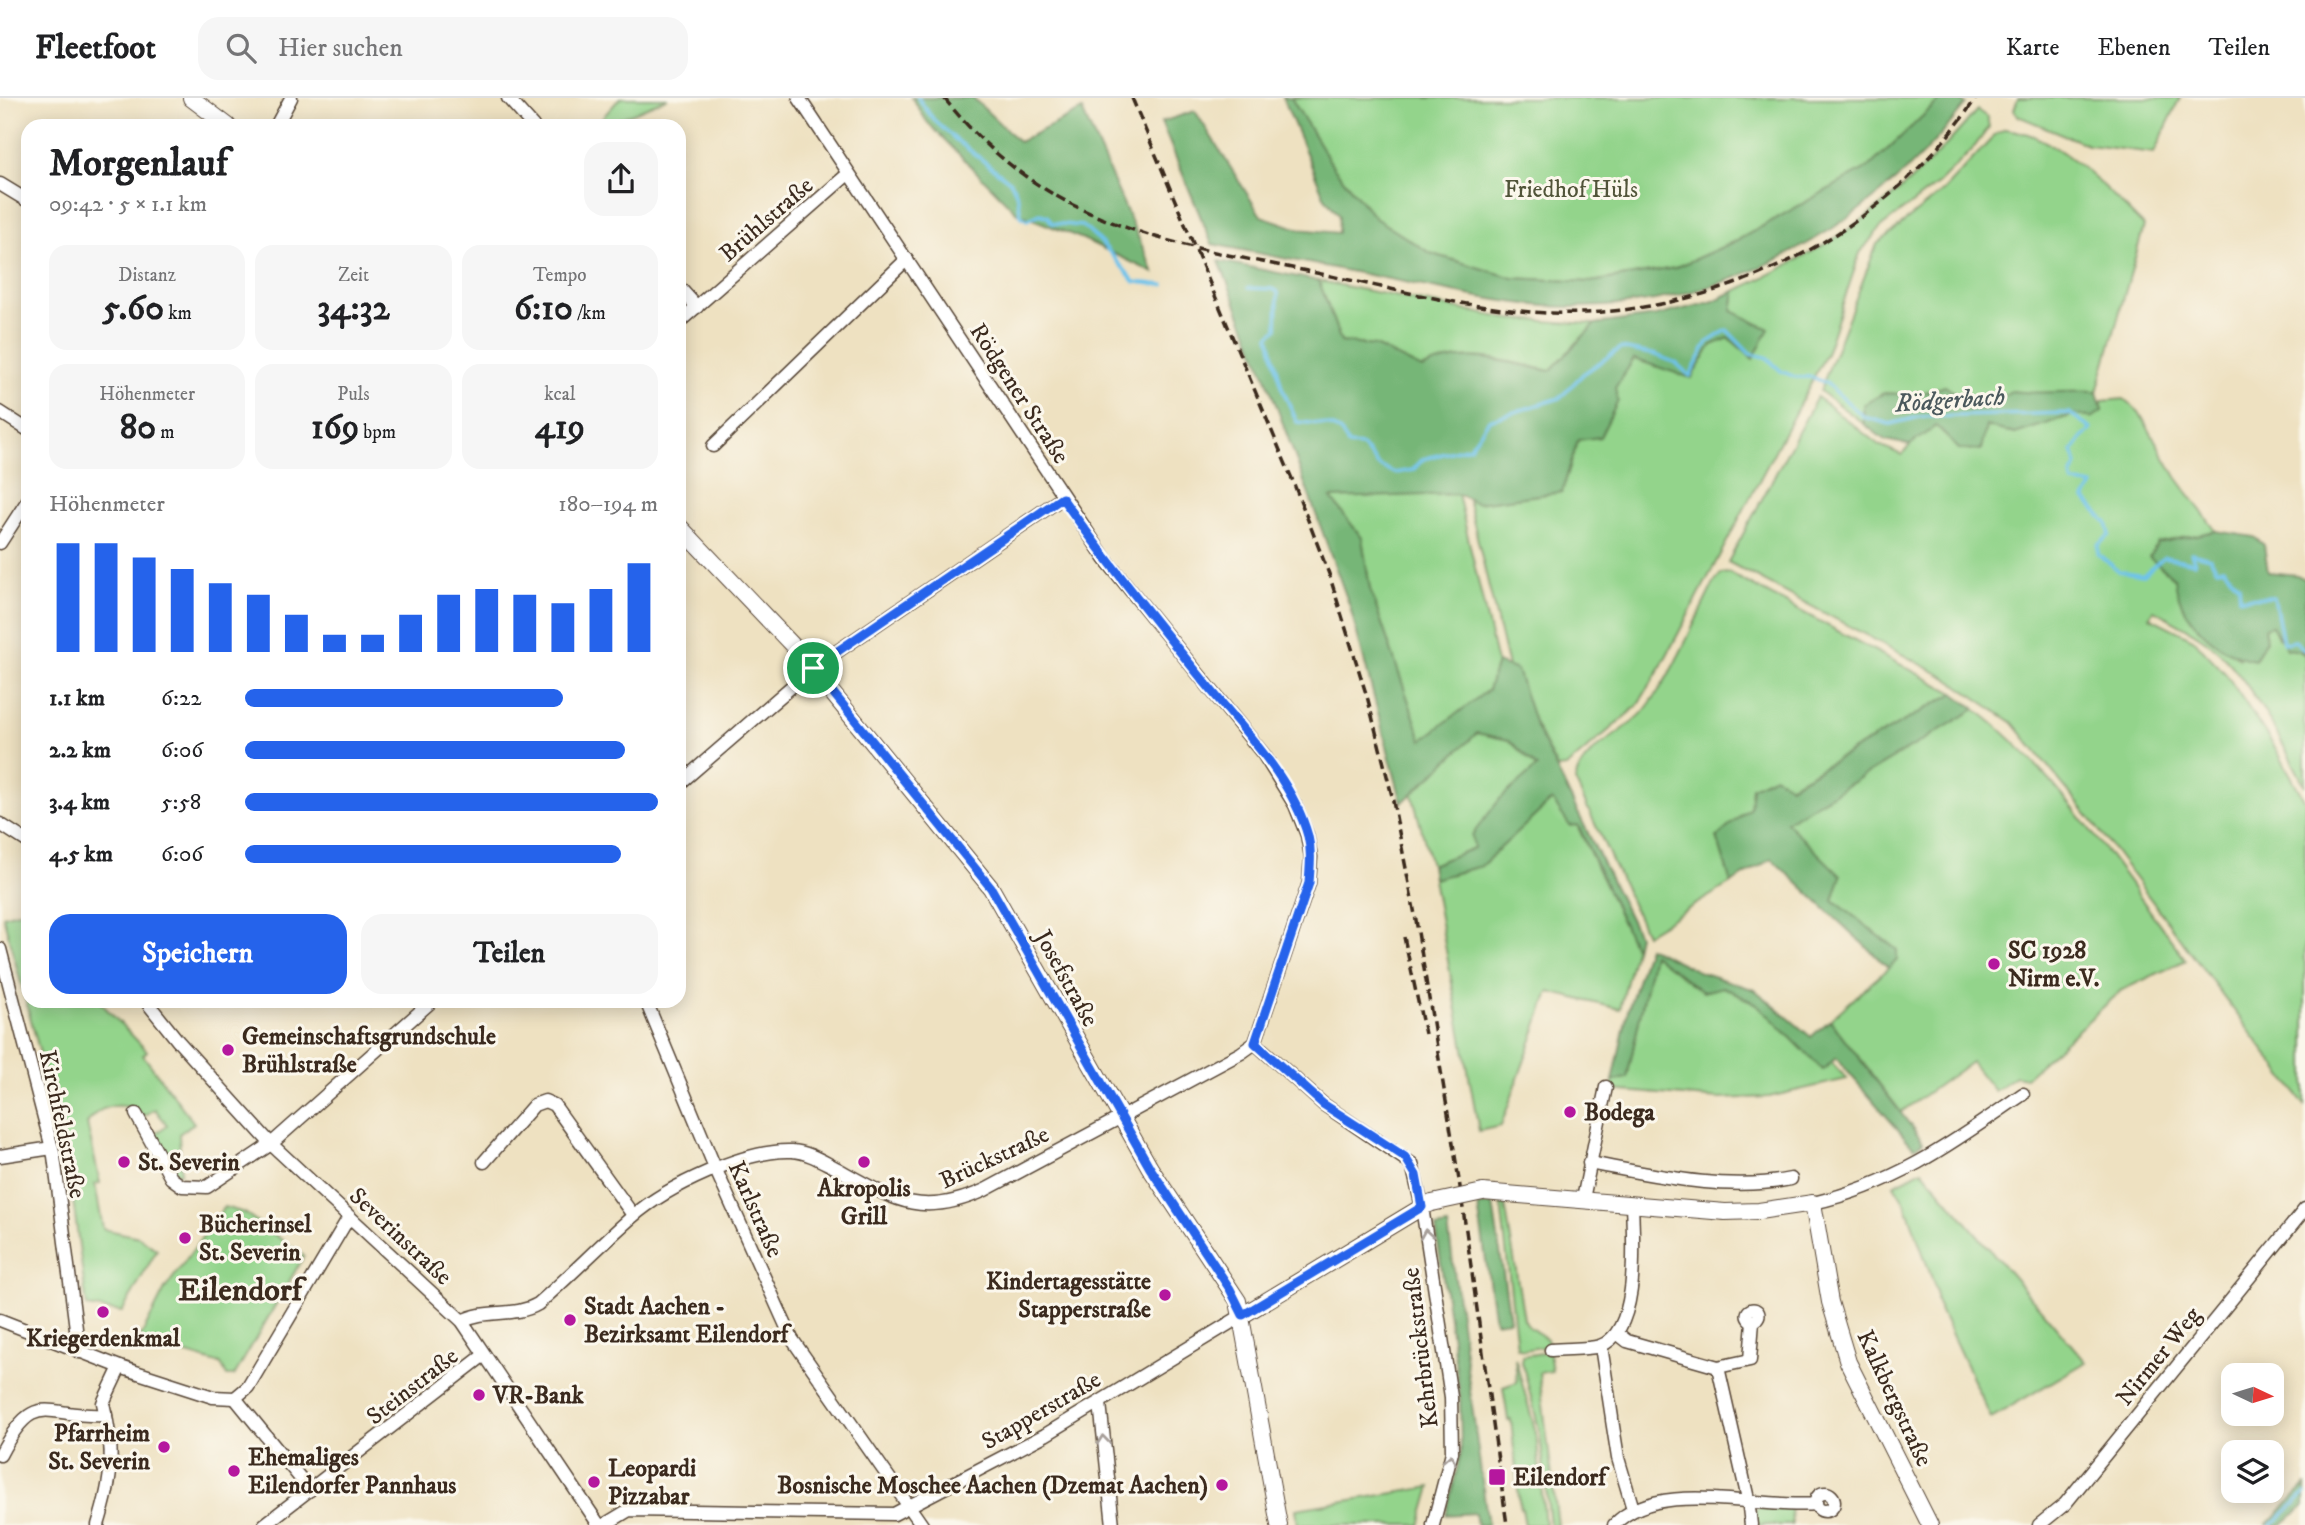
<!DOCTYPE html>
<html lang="de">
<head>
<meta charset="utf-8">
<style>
	:root { --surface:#fff; --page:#f6f6f6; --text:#202124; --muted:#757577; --line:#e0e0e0; --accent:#2563eb }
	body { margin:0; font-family:"IM FELL DW Pica",serif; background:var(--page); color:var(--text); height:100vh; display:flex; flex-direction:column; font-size:26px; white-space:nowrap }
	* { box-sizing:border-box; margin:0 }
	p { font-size:23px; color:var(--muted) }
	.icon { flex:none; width:38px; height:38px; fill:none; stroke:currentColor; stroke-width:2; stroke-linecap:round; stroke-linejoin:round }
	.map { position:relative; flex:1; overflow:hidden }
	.drawer { position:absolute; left:21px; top:21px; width:665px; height:889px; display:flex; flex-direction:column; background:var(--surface); border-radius:21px; box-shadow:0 4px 18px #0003 }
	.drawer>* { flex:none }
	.needle { width:46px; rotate:94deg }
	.fabs { position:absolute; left:2221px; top:1265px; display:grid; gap:14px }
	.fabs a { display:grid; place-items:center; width:63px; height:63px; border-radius:14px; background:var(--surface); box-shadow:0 4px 18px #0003; font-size:35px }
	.pin { position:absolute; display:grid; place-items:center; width:60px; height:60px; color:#fff; margin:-30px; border:4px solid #fff; border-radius:50%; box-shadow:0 2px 7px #0007 }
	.round { display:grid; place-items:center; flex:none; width:74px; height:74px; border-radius:21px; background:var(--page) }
	.headline { display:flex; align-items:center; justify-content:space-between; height:119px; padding:0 28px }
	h1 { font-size:38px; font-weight:800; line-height:52px }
	.figures { display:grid; grid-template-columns:repeat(3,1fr); gap:10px; height:119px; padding:7px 28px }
	.figures div { display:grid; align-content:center; border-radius:18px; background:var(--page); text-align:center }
	.figures b { font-size:35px; font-weight:800 }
	.figures small { font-size:19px; font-weight:400 }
	.figures p { font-size:19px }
	.chart { height:196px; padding:14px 28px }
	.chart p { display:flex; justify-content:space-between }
	.chart svg { width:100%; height:126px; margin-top:7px; stroke:var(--accent); stroke-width:6 }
	.button { display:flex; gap:14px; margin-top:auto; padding:14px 28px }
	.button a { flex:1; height:80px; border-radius:21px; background:var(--accent); color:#fff; font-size:28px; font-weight:800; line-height:80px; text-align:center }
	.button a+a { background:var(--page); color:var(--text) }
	ul { padding:0 28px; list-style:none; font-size:23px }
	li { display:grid; grid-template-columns:112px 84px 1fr; align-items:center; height:52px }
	li i { height:18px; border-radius:9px; background:var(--accent) }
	header { display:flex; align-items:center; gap:42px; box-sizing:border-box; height:98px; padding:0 35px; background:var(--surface); border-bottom:2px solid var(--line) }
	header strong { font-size:33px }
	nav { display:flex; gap:38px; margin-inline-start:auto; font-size:24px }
	.search { width:490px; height:63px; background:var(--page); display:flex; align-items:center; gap:18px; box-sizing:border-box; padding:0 24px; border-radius:21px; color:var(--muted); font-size:26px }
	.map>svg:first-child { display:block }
	.green { fill:#93d48b; stroke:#677f54; stroke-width:2 }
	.forest { fill:#76b677; stroke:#58704a; stroke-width:2 }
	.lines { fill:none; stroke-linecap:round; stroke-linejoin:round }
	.stream { stroke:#6ec3eb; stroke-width:3.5 }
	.street-casing { stroke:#564536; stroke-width:15 }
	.secondary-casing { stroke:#564536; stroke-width:18 }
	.street { stroke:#fff; stroke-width:12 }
	.secondary { stroke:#fff; stroke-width:16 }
	.rail { stroke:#3b2a1e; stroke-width:3.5; stroke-dasharray:10 5; stroke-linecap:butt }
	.secondary-bridge-casing { stroke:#564536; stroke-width:18; stroke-linecap:butt }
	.secondary-bridge { stroke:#fff; stroke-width:16 }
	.oneway { stroke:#a79f9a }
	.route-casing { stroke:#fff; stroke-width:14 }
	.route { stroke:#2563eb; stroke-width:9 }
	.poi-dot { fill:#b5179e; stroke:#fbf7ec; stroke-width:2.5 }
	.labels { text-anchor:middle; stroke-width:6; stroke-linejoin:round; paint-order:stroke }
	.park-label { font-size:24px; fill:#515439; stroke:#fbf7ec }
	.street-label { font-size:24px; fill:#3b2a1e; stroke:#fbf7ec }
	.poi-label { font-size:24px; font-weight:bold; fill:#3b2a1e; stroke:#fbf7ec; text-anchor:start }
	.water-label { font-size:26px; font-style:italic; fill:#4a585c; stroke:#fbf7ec }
	.district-label { font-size:32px; font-weight:bold; fill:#3b2a1e; stroke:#fbf7ec }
</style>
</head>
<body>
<header>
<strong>Fleetfoot</strong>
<div class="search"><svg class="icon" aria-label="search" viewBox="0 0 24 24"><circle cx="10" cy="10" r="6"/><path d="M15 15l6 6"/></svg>Hier suchen</div>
<nav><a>Karte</a><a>Ebenen</a><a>Teilen</a></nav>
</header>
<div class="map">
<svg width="2305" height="1427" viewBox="0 0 2305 1427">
	<rect width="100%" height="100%" fill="#fbf7ec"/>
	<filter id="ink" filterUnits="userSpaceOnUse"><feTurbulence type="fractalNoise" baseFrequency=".0143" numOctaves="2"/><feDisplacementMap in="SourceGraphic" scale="14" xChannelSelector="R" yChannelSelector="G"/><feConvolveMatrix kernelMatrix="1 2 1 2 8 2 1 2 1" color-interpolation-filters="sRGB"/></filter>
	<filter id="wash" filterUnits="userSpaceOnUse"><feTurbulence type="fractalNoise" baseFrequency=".00686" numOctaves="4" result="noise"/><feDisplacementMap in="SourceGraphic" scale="28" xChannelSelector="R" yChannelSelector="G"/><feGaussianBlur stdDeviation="1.57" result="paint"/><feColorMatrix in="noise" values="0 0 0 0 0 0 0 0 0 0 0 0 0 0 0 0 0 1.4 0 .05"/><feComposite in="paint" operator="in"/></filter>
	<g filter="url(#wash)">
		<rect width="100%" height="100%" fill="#eee1c1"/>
		<g class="green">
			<polygon points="620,0 668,0 603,28 602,20"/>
			<polygon points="1291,0 1942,0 1870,68 1736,143 1675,170 1591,184 1513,180 1430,155 1375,120 1334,70"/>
			<polygon points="2018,0 2180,0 2154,55 2088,47 2018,18 2014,12"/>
			<path d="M1977,12L1987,19L1989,29L1972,52L1939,85L1880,130L1860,155L1826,256L1658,574L1637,608L1566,669L1557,670L1535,627L1517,572L1508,569L1468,401L1477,405L1562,394L1578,342L1634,261L1712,247L1729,240L1753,260L1732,213L1735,193C1840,145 1902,102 1977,12Z"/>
			<path d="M2005,31C2058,35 2108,94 2144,128L2097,294L2035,296L2011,293L1982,311L1968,312L1958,297L1945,288L1915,297L1884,295L1863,307L1864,326L1820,293L1877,146L1944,92L1996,36Z"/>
			<path d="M1319,183L1509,221L1595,226L1550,273C1506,263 1465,249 1422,271L1375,248L1341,244Z"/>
			<path d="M1817,299L1879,347L1902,357L1915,341L1936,328L1959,351L1980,352L1986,328L2015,336L2076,316L2102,313V303L2124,301L2139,314L2176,379L2216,433L2158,445L2150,459L2175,481L2194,525L2214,543L2239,560L2264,529L2272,527L2278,540L2305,557V688C2284,648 2256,593 2225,560C2206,539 2179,526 2154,512L2149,519L2193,541L2226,576L2276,651L2305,703V1007L2089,719L2013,625L1947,580L1728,464Z"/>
			<polygon points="1458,396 1497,565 1488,592 1422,643 1370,491 1362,440 1330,399"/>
			<path d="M1729,475L1954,595L1750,710L1717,739L1731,785L1646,836L1575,683C1582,648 1625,637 1645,612C1675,574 1693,525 1715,483L1721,476Z"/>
			<path d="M1975,611C2054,669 2126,783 2186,862L2122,892L2025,980L2016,978L1994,993L1971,964L1901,1014L1830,922L1897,862V852L1833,802L1786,724Z"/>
			<polygon points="1477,635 1509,642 1537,669 1500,701 1474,750 1431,767 1412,696"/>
			<polygon points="1552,702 1570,727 1577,727 1635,851 1620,911 1549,894 1501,1028 1479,1033 1433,781 1481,768"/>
			<path d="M28,811V903H99L147,953L143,957L194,1025L179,1036L181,1075H175L163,1060L153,1038L167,1027L155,1011L144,1018C127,1002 99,1005 87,1026L100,1085L95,1086L103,1131L139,1139L157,1152L122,1214L87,1209L67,1056L3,818Z"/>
			<polygon points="1653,856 1703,894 1723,889 1757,906 1823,971 1831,964 1847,981 1769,999 1720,1001 1611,992 1613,983 1627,980"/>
			<polygon points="1922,1072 2086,1264 1991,1320 1936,1203 1936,1192 1905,1105 1894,1087"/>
			<polygon points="1501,1106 1505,1106 1524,1221 1529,1229 1547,1241 1549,1248 1523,1252 1517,1249"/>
			<polygon points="224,1109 245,1115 304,1158 234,1278 227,1278 221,1266 153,1246 156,1256 135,1250 165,1191"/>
			<polygon points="1549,1254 1552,1273 1539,1275 1558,1427 1550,1427 1540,1335 1522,1264 1523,1258"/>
			<polygon points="1515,1260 1536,1335 1545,1427 1525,1427 1522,1411 1520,1410 1511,1322 1508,1322 1503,1289 1517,1284"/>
			<polygon points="1431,1389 1420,1427 1298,1427 1296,1411"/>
			<polygon points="1760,1408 1791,1411 1792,1427 1755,1427 1754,1414"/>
		</g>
		<g class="forest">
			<polygon points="912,0 973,0 1019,44 1082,12 1154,175 1083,141 1017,115 927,24"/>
			<path d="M1283,0H1291L1334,70L1375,120L1430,155L1513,180L1591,184L1675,170L1736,143L1870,68L1942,0H1958L1966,6C1866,136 1712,219 1545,208C1496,204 1447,193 1399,183C1337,171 1274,158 1212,146L1161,24L1195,13L1261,118L1299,131L1338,135L1339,118L1324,98Z"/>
			<path d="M1219,163L1319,183L1341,244L1375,248L1422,271C1465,249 1505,264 1550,273L1595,226L1656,218L1711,204L1735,193L1732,213L1769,231L1753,261L1729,240L1712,247L1691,280L1634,261L1615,290L1618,303L1600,339L1578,342L1562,394L1476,405L1458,396L1331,400L1362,440L1370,491L1422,642L1488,592L1497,565L1517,572L1535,627L1638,837L1635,851L1578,727L1570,728L1552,702L1481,768L1433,781L1431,767L1474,750L1472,737L1500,701L1537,669L1509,642L1477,635L1402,705L1350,509L1268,285Z"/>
			<path d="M1945,288L1958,297L1968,312L1982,311L2011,293C2040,297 2068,292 2097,294L2102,313L2092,320L2076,316L2015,336L1986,328L1981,352L1959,351L1936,328L1910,347L1885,342L1864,326L1863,307L1884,295L1915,297Z"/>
			<path d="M2216,433L2254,439L2264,447L2268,474L2297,477L2305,481V557L2301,553L2287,551L2272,528L2264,530L2266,542L2255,562C2217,556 2178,519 2175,481L2149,459L2158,445Z"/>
			<polygon points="1954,595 1975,611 1786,724 1841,778 1833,802 1897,852 1897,862 1889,870 1772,761 1731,785 1717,739 1750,710 1752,689 1775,678 1790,688"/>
			<polygon points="1648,849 1700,874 1755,892 1811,939 1830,922 1923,1044 1914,1050 1836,960 1823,972 1757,906 1723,889 1703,894 1653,856 1627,980 1613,983 1628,912"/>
			<polygon points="1493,1106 1510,1222 1495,1224 1478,1108"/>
			<polygon points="1448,1128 1488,1427 1477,1427 1475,1415 1446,1417 1461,1354 1460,1298 1436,1130"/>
			<polygon points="2305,1388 2305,1407 2282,1427 2267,1427"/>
		</g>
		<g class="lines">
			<g class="stream">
				<polyline points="918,0 934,22 955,41 1011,84 1018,99 1021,118 1027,122 1040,116 1047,118 1052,125 1082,128 1099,142 1135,184 1164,187"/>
				<path d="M1248,190L1272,191L1278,194L1277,231L1269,238L1282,290L1297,324C1320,326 1340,323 1348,347L1362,348L1379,368L1395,375L1413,372L1423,361L1470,349L1489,322L1560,300L1583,276L1621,250L1656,257L1676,265L1690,278L1708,244L1727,232L1750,256L1766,259L1781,273L1795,279H1812L1826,285L1864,319L1890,326L1919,319L2069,315L2091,330L2072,353L2077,367L2071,378L2073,385L2093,387L2085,401L2107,425L2110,437L2098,447V456L2119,473L2143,477L2164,459L2195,465L2191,455L2210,460L2217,471L2223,470L2239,487L2240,500L2274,499L2283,545L2295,543L2305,552"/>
				<polyline points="2272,1427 2305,1396"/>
			</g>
		</g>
	</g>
	<g filter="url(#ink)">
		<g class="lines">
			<defs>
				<g id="street">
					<polyline points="508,0 533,28"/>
					<polyline points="276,28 291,0"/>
					<polyline points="0,86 28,103"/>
					<polyline points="679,189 697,209"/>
					<polyline points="679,224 848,76"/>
					<polyline points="0,314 28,332"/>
					<polyline points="713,348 907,161"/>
					<polyline points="0,445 28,402"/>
					<polyline points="679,686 813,570 1062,400"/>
					<polyline points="0,726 28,744"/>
					<polyline points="0,851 54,1058 79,1254"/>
					<polyline points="146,903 178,943 271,1046 462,1223 599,1427"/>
					<polyline points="646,903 716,1072 792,1241 922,1427"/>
					<polyline points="1255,945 1323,1006 1412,1066 1422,1109 1451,1299 1452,1354 1433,1427"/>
					<polyline points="136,1016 171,1080 182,1088 207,1089 271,1046 432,903"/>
					<polyline points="0,1058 52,1050"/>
					<polyline points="484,1064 534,1007 545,1003 554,1007 633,1117"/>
					<path d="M1589,1065C1654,1077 1725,1094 1791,1081"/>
					<polyline points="1583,1101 1606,989"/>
					<path d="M1813,1105C1897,1086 1954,1044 2023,996"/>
					<circle cx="1753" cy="1217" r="5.5"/>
					<polyline points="0,1222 120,1269 213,1299 235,1300 248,1289 349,1119"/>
					<path d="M462,1223C486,1210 514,1220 538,1206C570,1178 600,1147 632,1119C666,1089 746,1051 792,1053C808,1054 822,1063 836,1070C894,1102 921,1121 985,1092L1241,955L1255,945L1309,785L1311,759L1307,737L1295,707L1264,657L1106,462L799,0"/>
					<polyline points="1617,1235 1627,1243 1718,1269 1750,1262 1753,1223"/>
					<polyline points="1601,1248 1612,1320"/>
					<path d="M1551,1252C1566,1250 1586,1252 1600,1248C1641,1233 1633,1141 1632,1106"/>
					<polyline points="1718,1269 1748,1401 1751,1427"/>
					<polyline points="235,1300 310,1392"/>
					<polyline points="1100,1305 1113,1427"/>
					<polyline points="1612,1322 1618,1360 1633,1411"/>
					<path d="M0,1357C36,1288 46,1321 106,1317"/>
					<circle cx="1825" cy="1404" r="9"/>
					<path d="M98,1427C113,1379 115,1353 103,1305L120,1269"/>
					<polyline points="264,1427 484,1257"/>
					<polyline points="604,1427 629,1412 894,1416 1045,1337 1243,1217"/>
					<path d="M1614,1427C1658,1379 1759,1412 1816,1406"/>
					<polyline points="2039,1427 2065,1406 2305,1111"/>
				</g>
				<g id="secondary">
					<polyline points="191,0 228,28"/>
					<polyline points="679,428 798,553 991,790 1150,1070 1238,1203 1279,1427"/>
					<polyline points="1483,1094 1725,1114 1759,1113 1813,1105 1830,1204 1848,1264 1930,1427"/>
					<polyline points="1243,1217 1422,1109 1432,1105"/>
				</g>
			</defs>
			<use href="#street" class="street-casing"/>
			<use href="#secondary" class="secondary-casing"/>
			<use href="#street" class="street"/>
			<use href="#secondary" class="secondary"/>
			<g class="rail">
				<path d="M944,0C1045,126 1158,143 1307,173C1386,189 1466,211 1547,215C1715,221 1882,141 1976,0"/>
				<polyline points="1132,0 1292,381 1329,476 1368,602 1392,698 1416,822 1459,1082 1507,1427"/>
				<polyline points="1404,839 1425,936"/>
			</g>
			<defs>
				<polyline id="secondary-bridge" points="1432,1105 1483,1094"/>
			</defs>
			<use href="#secondary-bridge" class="secondary-bridge-casing"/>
			<use href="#secondary-bridge" class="secondary-bridge"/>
		</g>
		<defs><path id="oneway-chevron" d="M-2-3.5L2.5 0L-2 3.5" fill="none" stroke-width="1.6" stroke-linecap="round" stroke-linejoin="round" transform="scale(1.75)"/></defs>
		<g class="oneway">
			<use href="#oneway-chevron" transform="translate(1426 1136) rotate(-99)"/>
			<use href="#oneway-chevron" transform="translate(1103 1342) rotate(-96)"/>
			<use href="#oneway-chevron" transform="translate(1450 1361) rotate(-79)"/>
		</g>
	</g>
	<g class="lines" filter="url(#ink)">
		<defs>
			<path id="route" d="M1062,400C1108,465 1157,525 1207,587C1243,632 1292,680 1308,738C1312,754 1310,769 1309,785L1255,945L1323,1006L1405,1059L1416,1077L1422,1109L1243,1217L1230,1191L1150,1070L991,790L813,570Z"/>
		</defs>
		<use href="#route" class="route-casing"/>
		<use href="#route" class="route"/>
	</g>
	<g class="poi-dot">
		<circle cx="1994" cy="866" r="7"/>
		<circle cx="228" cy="952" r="7"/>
		<circle cx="1570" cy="1014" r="7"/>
		<circle cx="124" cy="1064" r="7"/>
		<circle cx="864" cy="1064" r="7"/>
		<circle cx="185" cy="1140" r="7"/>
		<circle cx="1165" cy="1197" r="7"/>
		<circle cx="103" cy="1214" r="7"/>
		<circle cx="570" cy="1222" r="7"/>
		<circle cx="479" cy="1297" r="7"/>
		<circle cx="164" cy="1349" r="7"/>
		<circle cx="234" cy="1373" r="7"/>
		<rect x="1488" y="1370" width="18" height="18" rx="3.5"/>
		<circle cx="594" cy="1384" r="7"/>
		<circle cx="1222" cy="1387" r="7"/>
	</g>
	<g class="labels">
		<g class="park-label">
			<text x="1571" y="99">Friedhof Hüls</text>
		</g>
		<g class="street-label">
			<text transform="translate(766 121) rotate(-41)" y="8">Brühlstraße</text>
			<text transform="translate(1020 295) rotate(57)" y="8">Rödgener Straße</text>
			<text transform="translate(1067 880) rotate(61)" y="8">Josefstraße</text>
			<text transform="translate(63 1026) rotate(78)" y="8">Kirchfeldstraße</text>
			<text transform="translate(994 1059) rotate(-25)" y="8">Brückstraße</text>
			<text transform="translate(756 1111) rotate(66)" y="8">Karlstraße</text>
			<text transform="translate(401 1138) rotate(43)" y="8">Severinstraße</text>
			<text transform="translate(1420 1250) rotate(-97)" y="8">Kehrbrückstraße</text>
			<text transform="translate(2158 1258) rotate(-51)" y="8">Nirmer Weg</text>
			<text transform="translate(412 1288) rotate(-38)" y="8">Steinstraße</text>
			<text transform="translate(1895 1300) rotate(65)" y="8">Kalkbergstraße</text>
			<text transform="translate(1041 1312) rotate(-30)" y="8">Stapperstraße</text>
		</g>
		<g class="poi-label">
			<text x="2008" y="860">SC 1928<tspan x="2008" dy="28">Nirm e.V.</tspan></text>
			<text x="242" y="946">Gemeinschaftsgrundschule<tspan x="242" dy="28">Brühlstraße</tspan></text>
			<text x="1584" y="1022">Bodega</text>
			<text x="138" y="1072">St. Severin</text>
			<text x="864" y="1098" text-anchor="middle">Akropolis<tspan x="864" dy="28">Grill</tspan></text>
			<text x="199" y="1134">Bücherinsel<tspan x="199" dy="28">St. Severin</tspan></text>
			<text x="1151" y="1191" text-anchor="end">Kindertagesstätte<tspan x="1151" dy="28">Stapperstraße</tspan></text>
			<text x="584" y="1216">Stadt Aachen -<tspan x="584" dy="28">Bezirksamt Eilendorf</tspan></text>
			<text x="103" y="1248" text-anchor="middle">Kriegerdenkmal</text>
			<text x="493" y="1305">VR-Bank</text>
			<text x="150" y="1343" text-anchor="end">Pfarrheim<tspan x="150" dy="28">St. Severin</tspan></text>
			<text x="248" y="1367">Ehemaliges<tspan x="248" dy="28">Eilendorfer Pannhaus</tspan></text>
			<text x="608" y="1378">Leopardi<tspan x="608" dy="28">Pizzabar</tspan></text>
			<text x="1513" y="1387">Eilendorf</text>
			<text x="1208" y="1395" text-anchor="end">Bosnische Moschee Aachen (Dzemat Aachen)</text>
		</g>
		<g class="water-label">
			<text transform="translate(1950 301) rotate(-4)" y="9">Rödgerbach</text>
		</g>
		<g class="district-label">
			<text x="240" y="1202">Eilendorf</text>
		</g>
	</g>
</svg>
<div class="fabs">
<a><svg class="needle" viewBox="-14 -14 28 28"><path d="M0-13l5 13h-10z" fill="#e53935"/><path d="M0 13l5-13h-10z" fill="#757577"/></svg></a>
<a><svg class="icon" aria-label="layers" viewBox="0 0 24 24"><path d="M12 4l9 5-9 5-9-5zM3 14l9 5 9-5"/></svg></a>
</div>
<div class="pin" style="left:813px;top:570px;background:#1e9e55"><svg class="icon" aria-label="arrive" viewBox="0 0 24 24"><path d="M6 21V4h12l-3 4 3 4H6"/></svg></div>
<section class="drawer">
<div class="headline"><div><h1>Morgenlauf</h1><p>09:42 · 5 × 1.1 km</p></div><a class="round"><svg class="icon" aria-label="share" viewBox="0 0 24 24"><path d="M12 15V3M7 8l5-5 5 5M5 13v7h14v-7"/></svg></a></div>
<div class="figures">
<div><p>Distanz</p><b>5.60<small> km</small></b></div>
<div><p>Zeit</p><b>34:32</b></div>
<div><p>Tempo</p><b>6:10<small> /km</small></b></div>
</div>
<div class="figures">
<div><p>Höhenmeter</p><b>80<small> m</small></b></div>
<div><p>Puls</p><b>169<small> bpm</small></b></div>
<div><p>kcal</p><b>419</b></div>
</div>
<div class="chart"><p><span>Höhenmeter</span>180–194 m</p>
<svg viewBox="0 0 160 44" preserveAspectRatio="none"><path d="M5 44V6M15 44V6M25 44V11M35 44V15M45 44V20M55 44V24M65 44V31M75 44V38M85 44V38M95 44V31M105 44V24M115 44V22M125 44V24M135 44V27M145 44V22M155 44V13"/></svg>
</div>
<ul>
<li><b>1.1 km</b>6:22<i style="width:77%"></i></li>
<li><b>2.2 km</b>6:06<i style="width:92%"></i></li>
<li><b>3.4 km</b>5:58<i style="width:100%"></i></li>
<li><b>4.5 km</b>6:06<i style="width:91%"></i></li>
</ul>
<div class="button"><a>Speichern</a><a>Teilen</a></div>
</section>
</div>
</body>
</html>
